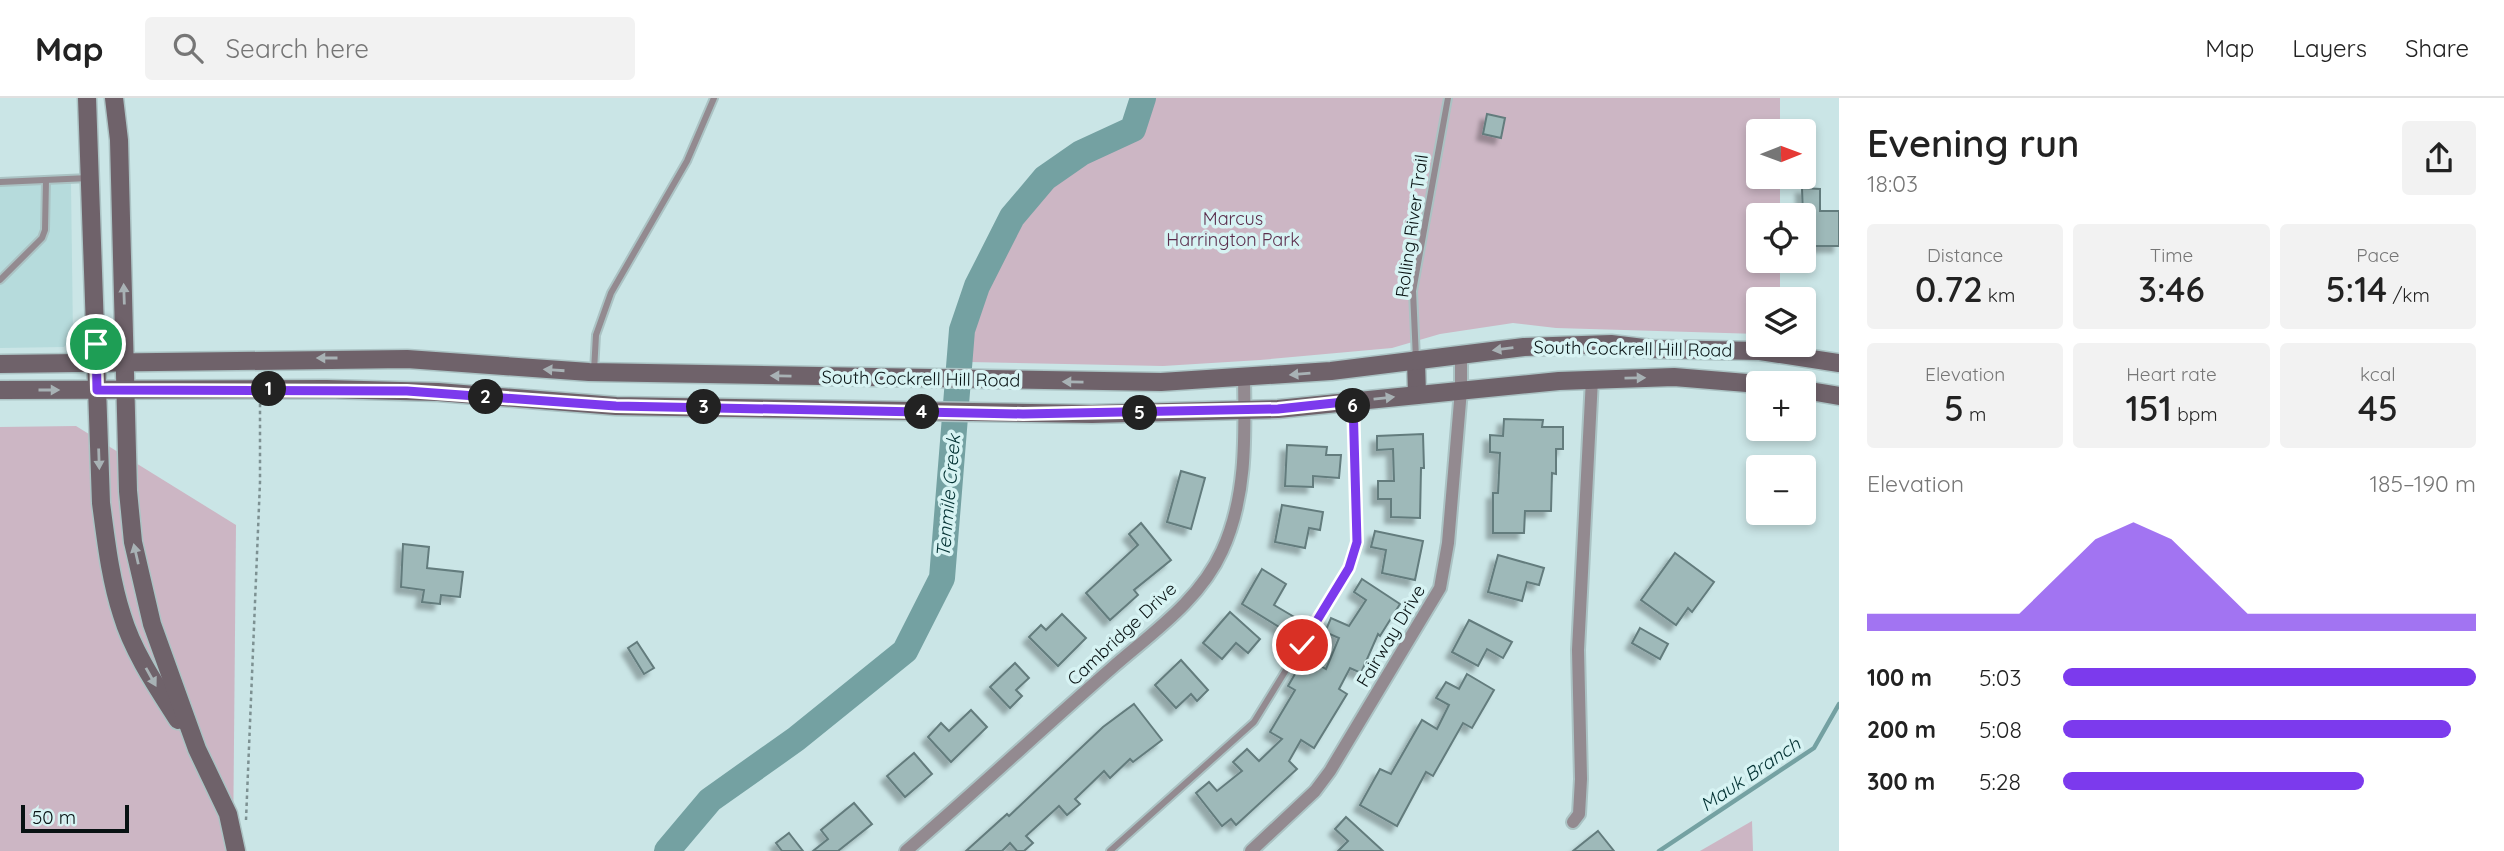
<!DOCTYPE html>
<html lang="en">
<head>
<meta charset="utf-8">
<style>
	:root { --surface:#fff; --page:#f2f2f2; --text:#222; --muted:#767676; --line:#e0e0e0; --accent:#7c3aed }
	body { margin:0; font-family:Quicksand,sans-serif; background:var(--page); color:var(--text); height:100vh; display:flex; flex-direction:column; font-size:26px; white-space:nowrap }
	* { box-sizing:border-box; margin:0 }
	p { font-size:23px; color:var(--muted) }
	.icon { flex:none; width:38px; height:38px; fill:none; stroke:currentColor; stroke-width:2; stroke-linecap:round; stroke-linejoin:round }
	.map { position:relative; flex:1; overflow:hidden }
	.details { display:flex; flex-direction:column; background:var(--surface); width:665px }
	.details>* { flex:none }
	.needle { width:46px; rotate:89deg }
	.controls { position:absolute; left:1746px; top:21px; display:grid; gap:14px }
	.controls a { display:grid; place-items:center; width:70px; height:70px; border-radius:7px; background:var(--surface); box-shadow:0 4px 10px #0003; font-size:35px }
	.scale { position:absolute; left:21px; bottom:18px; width:108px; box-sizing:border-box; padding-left:7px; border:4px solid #081213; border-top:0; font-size:19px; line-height:24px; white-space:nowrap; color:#081213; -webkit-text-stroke:5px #d7f3f3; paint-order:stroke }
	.pin { position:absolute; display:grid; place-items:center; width:60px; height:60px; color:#fff; margin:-30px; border:4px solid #fff; border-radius:50%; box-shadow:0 2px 7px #0007 }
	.km { position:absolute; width:35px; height:35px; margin:-18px; border-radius:50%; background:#222; color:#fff; font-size:19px; line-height:35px; text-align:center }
	.round { display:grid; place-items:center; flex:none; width:74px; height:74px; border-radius:7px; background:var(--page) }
	.summary { display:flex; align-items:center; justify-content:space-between; height:119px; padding:0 28px }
	h1 { font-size:38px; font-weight:600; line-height:52px }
	.figures { display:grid; grid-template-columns:repeat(3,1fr); gap:10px; height:119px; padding:7px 28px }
	.figures div { display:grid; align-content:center; border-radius:7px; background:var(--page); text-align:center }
	.figures b { font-size:35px; font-weight:600 }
	.figures small { font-size:19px; font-weight:400 }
	.figures p { font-size:19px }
	.chart { height:196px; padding:14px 28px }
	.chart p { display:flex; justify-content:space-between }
	.chart svg { width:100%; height:126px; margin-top:7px; fill:var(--accent); opacity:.7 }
	ul { padding:0 28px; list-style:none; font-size:23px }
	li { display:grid; grid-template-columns:112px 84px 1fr; align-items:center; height:52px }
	li i { height:18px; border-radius:9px; background:var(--accent) }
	header { display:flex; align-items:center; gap:42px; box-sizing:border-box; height:98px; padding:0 35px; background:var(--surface); border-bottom:2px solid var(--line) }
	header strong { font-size:33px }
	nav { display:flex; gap:38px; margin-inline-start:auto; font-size:24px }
	.search { width:490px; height:63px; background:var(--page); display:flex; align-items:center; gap:18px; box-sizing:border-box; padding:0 24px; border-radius:7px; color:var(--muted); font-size:26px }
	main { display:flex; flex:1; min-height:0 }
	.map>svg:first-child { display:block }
	.built { fill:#b6dbdc }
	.green { fill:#ccb6c4 }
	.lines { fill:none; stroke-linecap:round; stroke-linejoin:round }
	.stream { stroke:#74a1a2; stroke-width:4.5 }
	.river { stroke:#74a1a2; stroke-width:26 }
	.building { fill:#9eb9b9; stroke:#637c7d; stroke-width:2; filter:url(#shadow) }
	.service-casing { stroke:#abc3c4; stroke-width:10 }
	.minor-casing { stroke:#abc3c4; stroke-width:16 }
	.secondary-casing { stroke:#abc3c4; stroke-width:21 }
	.path { stroke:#7d9192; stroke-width:2.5; stroke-dasharray:3.5 3.5; stroke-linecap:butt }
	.service { stroke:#938a90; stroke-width:6 }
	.minor { stroke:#938a90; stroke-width:12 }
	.secondary { stroke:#6f626a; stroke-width:18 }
	.oneway { fill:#a8b2b5 }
	.route-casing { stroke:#fff; stroke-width:14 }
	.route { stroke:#7c3aed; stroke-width:9 }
	.labels { text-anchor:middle; stroke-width:7; stroke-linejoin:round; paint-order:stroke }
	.park-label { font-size:18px; fill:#5b2e4d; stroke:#d7f3f3 }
	.street-label { font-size:18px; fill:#081213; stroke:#d7f3f3 }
	.water-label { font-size:19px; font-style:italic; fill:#023132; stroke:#d7f3f3 }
</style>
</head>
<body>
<header>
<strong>Map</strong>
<div class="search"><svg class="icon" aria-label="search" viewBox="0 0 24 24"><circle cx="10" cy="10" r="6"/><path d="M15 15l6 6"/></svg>Search here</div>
<nav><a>Map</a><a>Layers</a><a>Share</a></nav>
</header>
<main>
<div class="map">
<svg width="1839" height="753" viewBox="0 0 1839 753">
	<defs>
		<filter id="shadow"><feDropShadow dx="-6" dy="6" stdDeviation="2" flood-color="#0004"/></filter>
	</defs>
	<rect width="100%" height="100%" fill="#cae5e6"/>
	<polygon class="built" points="71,85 73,239 64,249 0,250 0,87"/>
	<g class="green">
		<polygon points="1151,0 1780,0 1780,33 1759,33 1759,79 1780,79 1780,117 1759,117 1759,163 1780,163 1780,201 1759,201 1759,236 1556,230 1513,225 1440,236 1392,250 1260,262 1163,268 969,264 972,229 1017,124 1047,86 1082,64 1138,37"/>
		<polygon points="76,328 236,427 233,753 0,753 0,329"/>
		<polygon points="1752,723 1753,753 1700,753"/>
	</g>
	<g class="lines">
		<polyline class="stream" points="1659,753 1814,650 1839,606"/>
		<polyline class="river" points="667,753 710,702 796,641 905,553 942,480 962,232 977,188 1012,119 1045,80 1081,55 1133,31 1143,0"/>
	</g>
	<g class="building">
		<polygon points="1487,16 1505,20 1501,40 1483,36"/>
		<polygon points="1802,90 1820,91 1820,113 1839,113 1839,148 1804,148"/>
		<polygon points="1504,321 1543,322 1542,329 1563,329 1563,351 1556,351 1556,376 1552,375 1551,413 1525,413 1524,435 1493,435 1493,395 1498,395 1500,355 1490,354 1490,337 1503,338"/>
		<polygon points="1423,336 1424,370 1421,370 1420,420 1391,419 1391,401 1378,401 1378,383 1394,383 1393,351 1377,352 1377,338"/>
		<polygon points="1287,347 1327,349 1326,357 1341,357 1339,380 1313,378 1313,389 1285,388"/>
		<polygon points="1181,373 1205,380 1191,431 1167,424"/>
		<polygon points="1282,407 1323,414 1320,432 1309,430 1305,450 1275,444"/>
		<polygon points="1141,425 1171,462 1134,492 1138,497 1110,522 1086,495 1138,447 1129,436"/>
		<polygon points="1375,433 1423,443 1415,482 1382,475 1386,452 1371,449"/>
		<polygon points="403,446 429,449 427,470 463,474 460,499 441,497 440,506 422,504 424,492 401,489"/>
		<polygon points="1675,455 1714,484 1692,514 1688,510 1676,527 1641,502"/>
		<polygon points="1498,457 1544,470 1539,487 1527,484 1522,503 1488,494"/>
		<polygon points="1262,471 1286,486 1274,507 1296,520 1287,534 1242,506"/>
		<polygon points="1362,481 1400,506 1380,538 1378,536 1361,575 1350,570 1339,591 1347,596 1314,650 1301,642 1289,663 1297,671 1236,727 1231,721 1222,728 1196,695 1209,684 1217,693 1242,673 1233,664 1247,651 1259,663 1282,641 1270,634 1295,592 1288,588 1305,559 1326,571 1339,540 1325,534 1331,520 1349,528 1366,502 1354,494"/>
		<polygon points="1230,514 1260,541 1248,555 1236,545 1222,561 1203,545"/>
		<polygon points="1062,516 1086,540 1058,568 1029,539 1041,527 1046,532"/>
		<polygon points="1469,522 1512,544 1503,560 1487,551 1478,568 1452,554"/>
		<polygon points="1640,530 1668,546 1660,561 1632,545"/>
		<polygon points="637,544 654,570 644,576 628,550"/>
		<polygon points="1181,562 1208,592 1197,603 1191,596 1176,610 1155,587"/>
		<polygon points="1015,565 1029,580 1016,592 1022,598 1010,610 990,589"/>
		<polygon points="1467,576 1494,592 1472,630 1463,625 1433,678 1426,674 1397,728 1360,707 1380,671 1391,676 1422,622 1437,631 1449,607 1436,600 1446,584 1459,591"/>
		<polygon points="1134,606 1162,642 1133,664 1130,661 1110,680 1104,673 1075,701 1080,706 1067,717 1059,708 1026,738 1033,745 1024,753 1017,753 1010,745 1002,753 966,753 1007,716 1009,718 1103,629"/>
		<polygon points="971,612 987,629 951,664 928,639 941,625 949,633"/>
		<polygon points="914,655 932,676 905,699 887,678"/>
		<polygon points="854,705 872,726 838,753 813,753 828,741 821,732"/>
		<polygon points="1346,719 1383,753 1338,753 1348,743 1335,731"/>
		<polygon points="1598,733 1614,753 1573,753"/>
		<polygon points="789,735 803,753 782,753 776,745"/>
	</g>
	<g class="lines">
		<defs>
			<g id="service">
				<polyline points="0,84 89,80"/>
				<polyline points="0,182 42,140 45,132 46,82"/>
				<polyline points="1416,261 1413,193 1448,0"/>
				<polyline points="594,273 596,237 611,195 687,63 714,0"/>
				<polyline points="1110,753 1254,624 1349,470 1357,444 1353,305"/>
			</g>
			<g id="minor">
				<polyline points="1573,724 1579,716 1581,681 1578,552 1592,281"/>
				<path d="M906,753C976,693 1043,630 1113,569C1152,535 1200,502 1222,453C1247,399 1245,338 1244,280"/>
				<polyline points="1251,753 1315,693 1330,673 1440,490 1448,445 1461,292 1461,256"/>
			</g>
			<g id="secondary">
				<path d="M87,0L101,405C106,442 110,480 122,517C133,554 157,589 178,622"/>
				<polyline points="114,0 119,42 128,393 133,444 152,526 197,651 228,716 236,753"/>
				<polyline points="1416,262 1417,297"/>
				<polyline points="0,266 407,261 589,274 1161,284 1331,273 1524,249 1611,246 1652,251 1760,253 1839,265"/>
				<polyline points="0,292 326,291 438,294 616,308 1092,316 1278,311 1559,283 1674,279 1759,286"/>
				<polyline points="1804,292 1839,298"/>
			</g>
		</defs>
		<use href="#service" class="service-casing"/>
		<use href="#minor" class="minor-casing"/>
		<use href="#secondary" class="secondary-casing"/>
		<polyline class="path" points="246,722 260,384 260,305"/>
		<use href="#service" class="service"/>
		<use href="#minor" class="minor"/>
		<use href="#secondary" class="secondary"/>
	</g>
	<defs><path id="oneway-solid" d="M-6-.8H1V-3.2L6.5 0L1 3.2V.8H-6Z" transform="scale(1.75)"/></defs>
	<g class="oneway">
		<use href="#oneway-solid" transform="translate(124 196) rotate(-92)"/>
		<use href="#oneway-solid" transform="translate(1503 251) rotate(173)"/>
		<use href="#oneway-solid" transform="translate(327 260) rotate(180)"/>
		<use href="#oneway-solid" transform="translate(554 272) rotate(-176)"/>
		<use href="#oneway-solid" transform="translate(1300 276) rotate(175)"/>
		<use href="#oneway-solid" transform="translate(781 278) rotate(-179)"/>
		<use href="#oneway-solid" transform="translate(1635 280) rotate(-1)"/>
		<use href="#oneway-solid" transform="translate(1073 284) rotate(-179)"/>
		<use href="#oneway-solid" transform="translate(49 292)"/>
		<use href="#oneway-solid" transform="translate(1384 300) rotate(-6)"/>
		<use href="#oneway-solid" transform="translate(99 361) rotate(88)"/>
		<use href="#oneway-solid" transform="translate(136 456) rotate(-103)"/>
		<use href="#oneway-solid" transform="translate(151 579) rotate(61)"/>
	</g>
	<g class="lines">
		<defs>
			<polyline id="route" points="96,246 97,292 407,293 616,308 1023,316 1278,311 1353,303 1357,444 1349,470 1302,547"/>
		</defs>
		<use href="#route" class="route-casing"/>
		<use href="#route" class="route"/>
	</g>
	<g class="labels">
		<g class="park-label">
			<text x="1233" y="127">Marcus<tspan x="1233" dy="21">Harrington Park</tspan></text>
		</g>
		<g class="street-label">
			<text transform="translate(1412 128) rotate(-82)" y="6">Rolling River Trail</text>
			<text transform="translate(1633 251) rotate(1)" y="6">South Cockrell Hill Road</text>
			<text transform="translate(921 281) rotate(1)" y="6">South Cockrell Hill Road</text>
			<text transform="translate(1122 536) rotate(-43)" y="6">Cambridge Drive</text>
			<text transform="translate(1391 538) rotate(-59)" y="6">Fairway Drive</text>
		</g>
		<g class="water-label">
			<text transform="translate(948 398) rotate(-85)" y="7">Tenmile Creek</text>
			<text transform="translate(1750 676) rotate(-34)" y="7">Mauk Branch</text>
		</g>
	</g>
</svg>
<div class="controls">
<a><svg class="needle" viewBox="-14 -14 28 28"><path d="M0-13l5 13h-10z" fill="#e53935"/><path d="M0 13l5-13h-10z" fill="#767676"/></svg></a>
<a><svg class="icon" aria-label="locate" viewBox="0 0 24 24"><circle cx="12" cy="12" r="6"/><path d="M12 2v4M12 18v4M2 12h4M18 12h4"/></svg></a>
<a><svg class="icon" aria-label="layers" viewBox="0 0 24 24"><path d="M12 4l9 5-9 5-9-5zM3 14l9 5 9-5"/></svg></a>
<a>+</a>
<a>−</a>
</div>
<div class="scale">50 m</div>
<div class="pin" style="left:96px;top:246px;background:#1e9e55"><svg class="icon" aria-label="arrive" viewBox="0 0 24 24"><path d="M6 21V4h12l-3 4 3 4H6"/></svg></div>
<div class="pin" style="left:1302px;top:547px;background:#d93025"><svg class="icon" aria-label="check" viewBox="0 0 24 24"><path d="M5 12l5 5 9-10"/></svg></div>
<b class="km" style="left:269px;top:291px">1</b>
<b class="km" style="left:486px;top:299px">2</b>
<b class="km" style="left:704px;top:309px">3</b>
<b class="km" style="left:922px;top:314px">4</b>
<b class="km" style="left:1140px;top:315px">5</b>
<b class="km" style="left:1353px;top:308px">6</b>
</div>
<section class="details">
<div class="summary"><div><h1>Evening run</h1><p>18:03</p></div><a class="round"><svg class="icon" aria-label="share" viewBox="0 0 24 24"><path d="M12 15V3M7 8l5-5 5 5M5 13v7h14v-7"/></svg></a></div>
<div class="figures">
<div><p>Distance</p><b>0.72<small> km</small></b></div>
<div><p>Time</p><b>3:46</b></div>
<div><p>Pace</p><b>5:14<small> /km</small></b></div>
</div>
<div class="figures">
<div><p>Elevation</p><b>5<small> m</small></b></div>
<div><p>Heart rate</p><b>151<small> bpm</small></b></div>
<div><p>kcal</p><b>45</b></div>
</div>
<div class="chart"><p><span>Elevation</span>185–190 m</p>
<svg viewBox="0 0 160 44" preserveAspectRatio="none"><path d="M0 44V38L10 38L20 38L30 38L40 38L50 25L60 12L70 6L80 12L90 25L100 38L110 38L120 38L130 38L140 38L150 38L160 38V44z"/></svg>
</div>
<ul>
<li><b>100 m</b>5:03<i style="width:100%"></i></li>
<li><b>200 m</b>5:08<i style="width:94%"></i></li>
<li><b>300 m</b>5:28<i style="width:73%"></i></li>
</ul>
</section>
</main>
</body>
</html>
